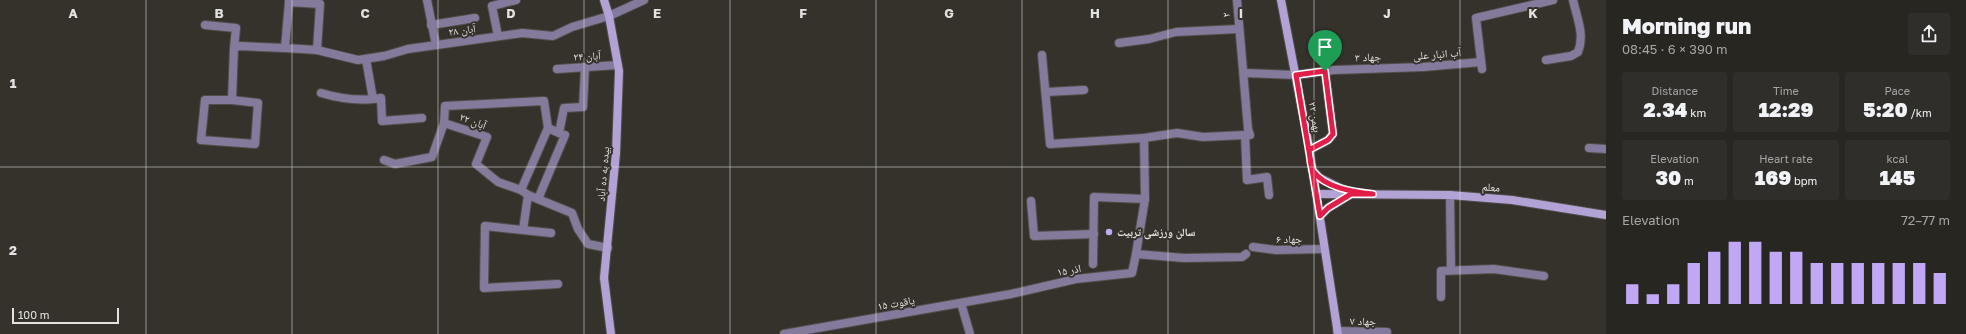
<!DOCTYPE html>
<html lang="en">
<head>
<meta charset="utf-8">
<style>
	:root { --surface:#282621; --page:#302e2a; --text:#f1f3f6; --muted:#a5a5a5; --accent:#c0a8f4 }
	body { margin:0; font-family:"Golos Text","Noto Naskh Arabic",sans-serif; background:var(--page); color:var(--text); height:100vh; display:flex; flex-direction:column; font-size:15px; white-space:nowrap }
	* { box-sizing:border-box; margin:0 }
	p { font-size:13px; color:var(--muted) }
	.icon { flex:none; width:22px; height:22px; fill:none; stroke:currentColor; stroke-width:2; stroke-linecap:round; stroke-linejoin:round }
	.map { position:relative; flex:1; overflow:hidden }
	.sheet { display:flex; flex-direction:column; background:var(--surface); width:360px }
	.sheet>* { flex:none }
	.scale { position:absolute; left:12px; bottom:10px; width:107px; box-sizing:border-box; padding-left:4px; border:2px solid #e4e2df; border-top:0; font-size:11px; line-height:14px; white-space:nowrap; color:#e4e2df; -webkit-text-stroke:3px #35322c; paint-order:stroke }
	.pin { position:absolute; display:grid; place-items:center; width:34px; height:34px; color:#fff; margin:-41px -17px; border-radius:50% 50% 50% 0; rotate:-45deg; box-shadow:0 0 4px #0007 }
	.pin .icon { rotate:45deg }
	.round { display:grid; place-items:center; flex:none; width:42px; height:42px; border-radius:4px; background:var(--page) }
	.head { display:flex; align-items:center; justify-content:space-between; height:68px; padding:0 16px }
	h1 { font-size:22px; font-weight:800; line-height:30px }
	.metrics { display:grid; grid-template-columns:repeat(3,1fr); gap:6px; height:68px; padding:4px 16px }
	.metrics div { display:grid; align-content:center; border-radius:4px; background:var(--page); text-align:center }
	.metrics b { font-size:20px; font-weight:800 }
	.metrics small { font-size:11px; font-weight:400 }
	.metrics p { font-size:11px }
	.chart { height:112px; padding:8px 16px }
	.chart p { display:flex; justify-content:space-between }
	.chart svg { width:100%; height:72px; margin-top:4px; stroke:var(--accent); stroke-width:6 }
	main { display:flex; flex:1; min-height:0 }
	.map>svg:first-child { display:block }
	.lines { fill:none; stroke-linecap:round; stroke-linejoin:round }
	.minor-casing { stroke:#514e49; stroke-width:10 }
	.secondary-casing { stroke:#514e49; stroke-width:10 }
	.minor { stroke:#847a9b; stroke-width:8 }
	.secondary { stroke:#b2a2d6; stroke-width:8 }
	.route-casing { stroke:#fff; stroke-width:8 }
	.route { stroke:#e11d48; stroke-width:5 }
	.grid { fill:none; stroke:#e4e2df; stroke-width:1; stroke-opacity:0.55 }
	.poi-dot { fill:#c0a8f4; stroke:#35322c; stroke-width:1.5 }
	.labels { text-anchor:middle; stroke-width:4; stroke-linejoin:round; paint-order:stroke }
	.street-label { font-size:11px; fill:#e4e2df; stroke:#35322c }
	.poi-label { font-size:11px; font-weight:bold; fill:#e4e2df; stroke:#35322c; text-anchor:start }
	.grid-label { font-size:13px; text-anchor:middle; font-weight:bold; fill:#e4e2df; stroke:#35322c; stroke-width:4; stroke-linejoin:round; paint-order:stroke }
</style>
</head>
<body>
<main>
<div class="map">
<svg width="1606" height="334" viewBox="0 0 1606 334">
	<rect width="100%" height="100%" fill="#35322c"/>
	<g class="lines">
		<defs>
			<g id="minor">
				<polyline points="427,0 436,45"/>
				<polyline points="1237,0 1248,129 1250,135 1245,135 1247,180 1267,177 1269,195"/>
				<polyline points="289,2 320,4 317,50 285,48 289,2 289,0"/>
				<polyline points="205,25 236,28 234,48"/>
				<polyline points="431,25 475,18"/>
				<polyline points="498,36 492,6 516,0"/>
				<polyline points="1119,43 1149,39 1176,32 1238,29"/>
				<polyline points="317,50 358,60 384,56 408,49 522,33 553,36 572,27 609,16 644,0"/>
				<polyline points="1042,55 1050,144 1144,138 1177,133 1203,137 1245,135"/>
				<polyline points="366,59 373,99 381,98 382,121 422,118"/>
				<path d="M1546,60L1571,56L1578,52C1585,35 1577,18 1573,0"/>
				<polyline points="557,69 618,65"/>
				<polyline points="1482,69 1476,18 1553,0"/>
				<polyline points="1244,73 1296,75 1334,70 1423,67 1481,62"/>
				<polyline points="1046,92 1084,90"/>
				<path d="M321,93C338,98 355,101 373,99"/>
				<polyline points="232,100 258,103 255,144 201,140 205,100 232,100 234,48 239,46 285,48"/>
				<polyline points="444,123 487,137 476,164 498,182 521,190"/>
				<polyline points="1589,148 1606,149"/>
				<polyline points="1309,150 1328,140 1333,134 1325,71"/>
				<polyline points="384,160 395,164 432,157 444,123 445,106 544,101 548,128"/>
				<polyline points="528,195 572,213 578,229 588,244 608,248"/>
				<polyline points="1450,195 1451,270"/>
				<polyline points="538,199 565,135"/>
				<polyline points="1145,199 1136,254 1184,258 1242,257 1246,254"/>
				<polyline points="1031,201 1034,236 1094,234"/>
				<polyline points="523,230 528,195 521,190 548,128 559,133 564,108 583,107 585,67"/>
				<polyline points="551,233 485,226 484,288 558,284"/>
				<polyline points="1253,247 1276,250 1324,249"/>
				<polyline points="1093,264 1094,197 1145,199 1144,138"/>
				<polyline points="1441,297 1441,271 1494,269 1544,276"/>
				<polyline points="961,303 970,334"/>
				<polyline points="1337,331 1387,332"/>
				<polyline points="784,334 1011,294 1076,279 1132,273 1136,254"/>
			</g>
			<g id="secondary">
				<polyline points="604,0 609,16 619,71 616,153 604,278 611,334"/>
				<polyline points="1281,0 1308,141 1338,334"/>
				<polyline points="1312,170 1320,178 1346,191"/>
				<polyline points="1317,194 1450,195 1512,200 1606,215"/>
				<polyline points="1320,216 1328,208 1351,194"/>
			</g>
		</defs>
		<use href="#minor" class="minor-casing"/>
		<use href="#secondary" class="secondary-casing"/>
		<use href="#minor" class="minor"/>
		<use href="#secondary" class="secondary"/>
	</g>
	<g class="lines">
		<defs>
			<path id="route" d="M1325,71L1296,75L1320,216L1328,208L1351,194H1373C1354,192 1325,188 1313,171C1310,166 1310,156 1309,150L1328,140L1333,134L1325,71"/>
		</defs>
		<use href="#route" class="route-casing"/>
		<use href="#route" class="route"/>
	</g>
	<path class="grid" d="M146,0V334M292,0V334M438,0V334M584,0V334M730,0V334M876,0V334M1022,0V334M1168,0V334M1314,0V334M1460,0V334M0,167H1606"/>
	<circle class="poi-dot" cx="1109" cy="232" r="4"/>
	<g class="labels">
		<g class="street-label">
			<text transform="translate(1226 15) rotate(-92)" y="4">۲</text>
			<text transform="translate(462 30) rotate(-8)" y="4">آبان ۲۸</text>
			<text transform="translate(1437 54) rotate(-4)" y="4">آب انبار علی</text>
			<text transform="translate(587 56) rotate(-3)" y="4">آبان ۲۴</text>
			<text transform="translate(1368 57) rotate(-2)" y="4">جهاد ۳</text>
			<text transform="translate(1315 117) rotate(80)" y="4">۲۲ بهمن</text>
			<text transform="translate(473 121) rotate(20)" y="4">آبان ۲۲</text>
			<text transform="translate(603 174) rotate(-85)" y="4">بیده به ده آباد</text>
			<text transform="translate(1491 187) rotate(5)" y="4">معلم</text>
			<text x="1289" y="243">جهاد ۶</text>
			<text transform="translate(1069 270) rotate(-10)" y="4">اذر ۱۵</text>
			<text transform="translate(896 303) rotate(-10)" y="4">یاقوت ۱۵</text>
			<text transform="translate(1363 321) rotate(1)" y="4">جهاد ۷</text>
		</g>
		<g class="poi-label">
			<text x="1117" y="236">سالن ورزشی تربیت</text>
		</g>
	</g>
	<g class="grid-label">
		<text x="73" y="18">A</text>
		<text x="219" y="18">B</text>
		<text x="365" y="18">C</text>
		<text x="511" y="18">D</text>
		<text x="657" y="18">E</text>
		<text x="803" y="18">F</text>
		<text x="949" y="18">G</text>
		<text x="1095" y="18">H</text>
		<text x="1241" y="18">I</text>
		<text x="1387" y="18">J</text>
		<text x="1533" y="18">K</text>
		<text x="13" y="88">1</text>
		<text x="13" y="255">2</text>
	</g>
</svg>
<div class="scale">100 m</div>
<div class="pin" style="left:1325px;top:71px;background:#1e9e55"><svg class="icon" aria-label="arrive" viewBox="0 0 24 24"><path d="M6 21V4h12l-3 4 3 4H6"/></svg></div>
</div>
<section class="sheet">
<div class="head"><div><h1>Morning run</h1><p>08:45 · 6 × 390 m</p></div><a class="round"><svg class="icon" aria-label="share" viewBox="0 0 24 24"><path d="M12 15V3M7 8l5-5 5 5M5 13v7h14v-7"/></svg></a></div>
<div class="metrics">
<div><p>Distance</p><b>2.34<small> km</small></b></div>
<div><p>Time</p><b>12:29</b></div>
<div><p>Pace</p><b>5:20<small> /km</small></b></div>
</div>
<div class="metrics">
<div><p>Elevation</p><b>30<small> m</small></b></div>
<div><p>Heart rate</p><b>169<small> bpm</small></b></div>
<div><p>kcal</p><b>145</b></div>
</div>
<div class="chart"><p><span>Elevation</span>72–77 m</p>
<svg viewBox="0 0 160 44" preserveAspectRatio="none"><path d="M5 44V32M15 44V38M25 44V32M35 44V19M45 44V12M55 44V6M65 44V6M75 44V12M85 44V12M95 44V19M105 44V19M115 44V19M125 44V19M135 44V19M145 44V19M155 44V25"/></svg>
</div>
</section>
</main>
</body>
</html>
